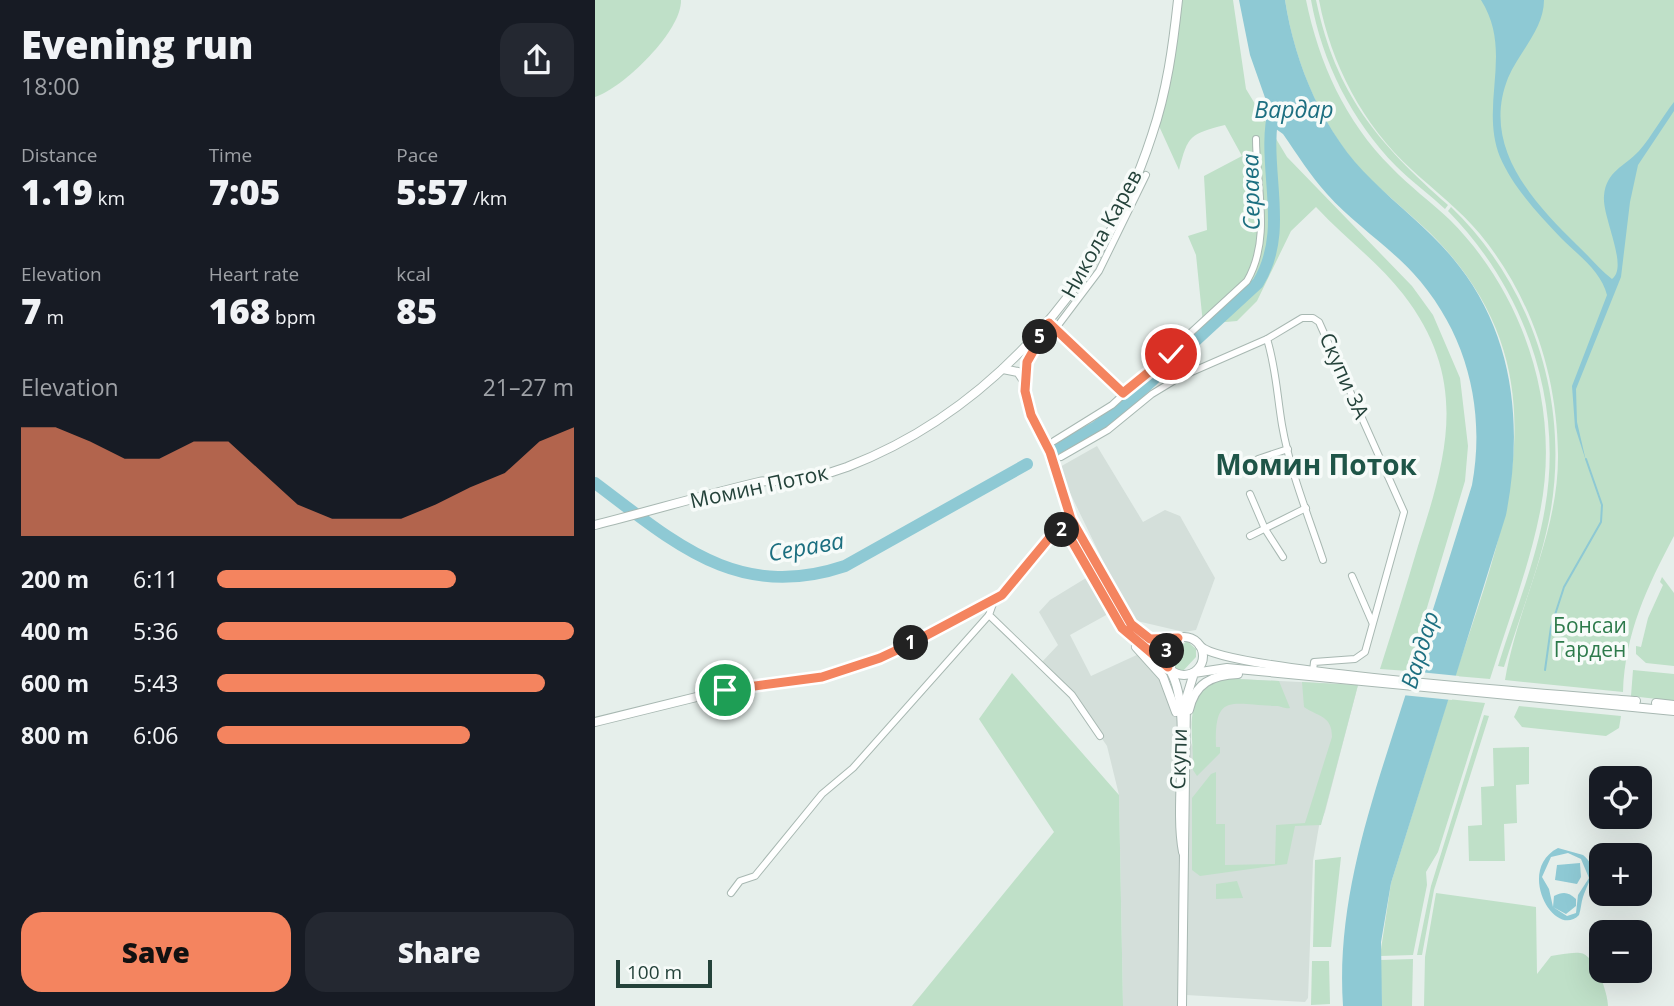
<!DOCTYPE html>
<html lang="en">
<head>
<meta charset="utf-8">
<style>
	:root { --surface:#171b24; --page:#242831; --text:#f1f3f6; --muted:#9ea1a6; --accent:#f4845f }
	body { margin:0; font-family:"Open Sans",sans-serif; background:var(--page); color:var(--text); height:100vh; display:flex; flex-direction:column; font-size:26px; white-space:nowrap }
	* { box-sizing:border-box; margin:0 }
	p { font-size:23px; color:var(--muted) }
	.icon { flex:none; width:38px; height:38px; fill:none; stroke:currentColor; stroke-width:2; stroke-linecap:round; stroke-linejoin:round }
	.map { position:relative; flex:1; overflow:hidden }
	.panel { display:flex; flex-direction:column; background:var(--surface); width:595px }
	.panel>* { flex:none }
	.controls { position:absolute; left:994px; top:766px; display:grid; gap:14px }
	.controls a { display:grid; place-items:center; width:63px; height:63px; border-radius:14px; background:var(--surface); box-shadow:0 7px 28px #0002; font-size:35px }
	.scale { position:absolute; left:21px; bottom:18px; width:96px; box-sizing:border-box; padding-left:7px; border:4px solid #24423a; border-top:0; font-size:19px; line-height:24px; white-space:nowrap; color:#24423a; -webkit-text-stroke:5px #f7fbf9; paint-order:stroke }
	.pin { position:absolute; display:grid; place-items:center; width:60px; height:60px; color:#fff; margin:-30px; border:4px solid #fff; border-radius:50%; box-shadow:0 2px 7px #0007 }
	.km { position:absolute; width:35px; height:35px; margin:-18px; border-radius:50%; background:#222; color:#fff; font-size:19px; line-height:35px; text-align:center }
	.round { display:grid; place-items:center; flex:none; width:74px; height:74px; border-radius:21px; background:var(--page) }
	.headline { display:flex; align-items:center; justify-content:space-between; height:119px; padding:0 21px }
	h1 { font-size:38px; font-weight:800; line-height:52px }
	.metrics { display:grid; grid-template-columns:repeat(3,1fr); gap:10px; height:119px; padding:7px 21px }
	.metrics div { display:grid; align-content:center }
	.metrics b { font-size:35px; font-weight:800 }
	.metrics small { font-size:19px; font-weight:400 }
	.metrics p { font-size:19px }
	.chart { height:196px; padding:14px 21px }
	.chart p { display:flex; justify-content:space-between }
	.chart svg { width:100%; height:126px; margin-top:7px; fill:var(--accent); opacity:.7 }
	.cta { display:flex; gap:14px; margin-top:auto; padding:14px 21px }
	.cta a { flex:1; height:80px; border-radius:21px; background:var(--accent); color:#111; font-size:28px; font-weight:800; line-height:80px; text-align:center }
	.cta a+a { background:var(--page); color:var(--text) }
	ul { padding:0 21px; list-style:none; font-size:23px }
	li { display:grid; grid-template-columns:112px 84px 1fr; align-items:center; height:52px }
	li i { height:18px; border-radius:9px; background:var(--accent) }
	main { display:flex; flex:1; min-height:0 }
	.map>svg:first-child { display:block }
	.built { fill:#d4dfda }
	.green { fill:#bfe0c8 }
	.water { fill:#8ec9d4; fill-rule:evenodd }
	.pier { fill:#e6efeb }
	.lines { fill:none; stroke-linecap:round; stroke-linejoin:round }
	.stream { stroke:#8ec9d4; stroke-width:2 }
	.river { stroke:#8ec9d4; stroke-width:12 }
	.minor-casing { stroke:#a8b8b2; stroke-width:8 }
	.tertiary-casing { stroke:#a8b8b2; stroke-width:10 }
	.minor { stroke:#fff; stroke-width:6 }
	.tertiary { stroke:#fff; stroke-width:8 }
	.route-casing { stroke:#fff; stroke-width:14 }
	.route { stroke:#f4845f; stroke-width:9 }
	.labels { text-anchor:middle; stroke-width:7; stroke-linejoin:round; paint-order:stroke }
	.street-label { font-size:21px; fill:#24423a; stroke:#f7fbf9 }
	.park-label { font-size:21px; fill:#2d7a4b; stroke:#f7fbf9 }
	.water-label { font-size:23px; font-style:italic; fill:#1c6f80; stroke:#f7fbf9 }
	.district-label { font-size:28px; font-weight:bold; fill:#1f5548; stroke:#f7fbf9 }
</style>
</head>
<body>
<main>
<section class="panel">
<div class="headline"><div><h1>Evening run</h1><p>18:00</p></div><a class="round"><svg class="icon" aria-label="share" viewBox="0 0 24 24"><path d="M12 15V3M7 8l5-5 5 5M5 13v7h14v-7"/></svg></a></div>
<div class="metrics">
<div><p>Distance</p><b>1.19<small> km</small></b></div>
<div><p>Time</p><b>7:05</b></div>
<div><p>Pace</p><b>5:57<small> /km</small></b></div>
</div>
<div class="metrics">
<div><p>Elevation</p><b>7<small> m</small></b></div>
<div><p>Heart rate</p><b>168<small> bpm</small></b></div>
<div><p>kcal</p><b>85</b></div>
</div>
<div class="chart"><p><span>Elevation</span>21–27 m</p>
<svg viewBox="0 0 160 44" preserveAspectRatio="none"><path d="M0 44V6L10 6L20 11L30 17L40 17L50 11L60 11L70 22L80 33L90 38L100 38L110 38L120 33L130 27L140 22L150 11L160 6V44z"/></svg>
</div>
<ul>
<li><b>200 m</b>6:11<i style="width:67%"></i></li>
<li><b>400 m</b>5:36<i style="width:100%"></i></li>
<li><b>600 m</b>5:43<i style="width:92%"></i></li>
<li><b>800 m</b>6:06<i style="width:71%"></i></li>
</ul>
<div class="cta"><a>Save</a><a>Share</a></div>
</section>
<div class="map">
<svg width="1079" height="1006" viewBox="0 0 1079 1006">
	<rect width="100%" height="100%" fill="#e6efeb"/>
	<g class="built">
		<polygon points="502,446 548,522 570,510 585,516 620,578 601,630 589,632 542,621 535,617 463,468"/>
		<polygon points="491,578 513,614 475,635 496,676 546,653 563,675 598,747 598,725 624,678 763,685 730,812 724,826 718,861 713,998 710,1002 591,995 587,1006 528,1006 524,795 512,746 477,695 446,663 463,645 444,612 455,600"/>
	</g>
	<g class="green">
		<path d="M0,0H86C87,31 28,88 0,97Z"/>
		<path d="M587,0H638L651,89L692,157L817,286L838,315L865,378L873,446L870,481L813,671L785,669C798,628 811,587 823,546C853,454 874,379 808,294C783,262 749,237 721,207L696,231L662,301L642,321L608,324L601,255L593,236L612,230L609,176L647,156L630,125C595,134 593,135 584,170L564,126L576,81Z"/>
		<path d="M690,0H711C724,63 750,121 796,167C814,186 836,202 855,220C930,295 966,408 945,512C934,568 912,624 895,679L860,676C913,518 973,369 834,232C815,214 794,197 775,179C728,132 700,65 690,0Z"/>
		<path d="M716,0H721C741,95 783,143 853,205L850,209C834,194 816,181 801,166C757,121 727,62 716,0Z"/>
		<path d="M724,0H1079V536C1052,587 1030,633 1028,692L910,680C923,603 964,534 963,454C962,374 936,296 885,234C865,210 840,191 816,169C768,125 736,64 724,0Z"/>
		<path d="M856,207C937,285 974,399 956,509C947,562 925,615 909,667L903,666C919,614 941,562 950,508C969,400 929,288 853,211Z"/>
		<polygon points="1067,577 1079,593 1079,666 1051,663 1041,654 1041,646 1046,647 1053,618 1068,585 1065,582"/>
		<path d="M592,641L601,649V657L587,672L578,666C574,652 583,649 592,641Z"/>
		<polygon points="1038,670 1079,674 1079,701 1036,696"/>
		<polygon points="417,673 524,795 528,1006 317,1006 459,832 384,719"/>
		<path d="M624,678L684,681L695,708C687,709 688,706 680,706C635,704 619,693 621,747H625V753L602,776L598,770C599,732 586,698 624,678Z"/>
		<path d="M707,682L763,685L726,825L700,826L692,864L605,876L597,870V798L616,774L621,772V824H630V865L680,864L681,825L710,823L737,737C737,715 723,717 709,707Z"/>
		<polygon points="853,699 890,703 843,852 831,872 832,885 818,955 785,956 796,883"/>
		<polygon points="924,706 1026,716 1024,728 1011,736 927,727 919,717"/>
		<polygon points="889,715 894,716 839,890 827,955 822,955 836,886"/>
		<polygon points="934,747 934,784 921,785 922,823 909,824 910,861 874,861 873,826 887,825 886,787 899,786 898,748"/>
		<polygon points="746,857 736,947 718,947 720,860"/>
		<polygon points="642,881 648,898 621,899 621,884"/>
		<path d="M841,893L941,907L942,974L956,956C965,955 976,952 985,953C1000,954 1013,993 1013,1006H829L830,957Z"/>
		<polygon points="818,959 817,1006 787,1006 785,960"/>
		<polygon points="717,961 734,961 735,1004 716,1005"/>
	</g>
	<g class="water">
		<path d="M644,0H690C700,65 729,134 777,180C806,209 839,233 864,266C920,338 928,428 911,515L796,883L786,942L787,1006H748C741,903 775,806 806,709C830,635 854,560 877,485C891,409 872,332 818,273C792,245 758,223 732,194C715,175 702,154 688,134L681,129L655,55Z"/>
		<path d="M886,0H949C949,29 924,52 913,78C886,146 937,201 982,245C994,256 1004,269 1017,279C1034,267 1007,217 1009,196C1011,171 1029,167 1044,151C1057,136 1067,117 1079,102V111L1043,165L1035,202L1026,277L981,389L982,422L991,461L980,427L977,386L1012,295C1006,271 983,255 966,238C943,214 918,187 905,157C884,104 919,52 886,0Z"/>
		<path d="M963,848L988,855C1005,869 993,881 988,897C986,903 986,909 984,915C960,940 920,870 963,848ZM973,853L986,859L994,878L983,895L981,913L972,916L958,907L971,914L981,906V899C974,892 968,891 959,896L958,907L954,889L947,877L956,857Z"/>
		<polygon points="985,863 986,877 982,884 960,880 962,865"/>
	</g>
	<polygon class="pier" points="814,671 864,676 857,700 807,695"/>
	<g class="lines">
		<polyline class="stream" points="950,670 956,627 969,587 1006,522 1007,505 991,459"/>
		<g class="river">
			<path d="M455,452L501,427L525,410L663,283C697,227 664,165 680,105"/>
			<path d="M0,483C80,543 143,602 250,566L432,464"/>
		</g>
		<defs>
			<g id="minor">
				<polyline points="454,322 528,393"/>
				<polyline points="461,328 504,271 551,175"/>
				<path d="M672,339C681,368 682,395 687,425C695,471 713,515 728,560"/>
				<path d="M459,441L517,405L652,281C677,238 661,186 661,139"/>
				<polyline points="466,457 513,430 557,394 585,377 672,339 707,318 718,318 724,322 809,512 770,652 760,659 719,662 718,671"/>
				<polyline points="663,459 693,449"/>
				<polyline points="655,494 670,529 688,557"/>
				<polyline points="655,536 711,508"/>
				<polyline points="757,576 777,622"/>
				<polyline points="399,601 394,615 477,695 505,736"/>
				<polyline points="136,893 145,881 160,876 227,794 258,768 394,615"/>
			</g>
			<g id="tertiary">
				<polyline points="447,334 431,366 431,396 437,418 455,452 477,521 536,624 555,639 583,638"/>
				<polyline points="408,369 423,372 429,381"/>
				<path d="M0,525C55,511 109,495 164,482C178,479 192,483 206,481C221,478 237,472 252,467C397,411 510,281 557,135C572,91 578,46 583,0"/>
				<circle cx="589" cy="656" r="19"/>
				<path d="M605,646C631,672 981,696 1041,701"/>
				<polyline points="541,647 568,677 581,712"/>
				<polyline points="1061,703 1079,705"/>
				<path d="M594,710C600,683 617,675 643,674"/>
				<path d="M0,722L130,690L227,677L285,658L407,595L459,532L468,530C483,541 508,597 519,617C533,641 564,648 576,672C598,712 578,801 588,852"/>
				<polyline points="587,1006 591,699 599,673 632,668 1079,711"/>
			</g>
		</defs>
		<use href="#minor" class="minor-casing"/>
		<use href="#tertiary" class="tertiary-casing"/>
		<use href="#minor" class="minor"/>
		<use href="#tertiary" class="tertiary"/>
	</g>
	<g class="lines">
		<defs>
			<polyline id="route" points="130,690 227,677 285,658 317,643 407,595 455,537 465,530 474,536 527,628 573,667 572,650 583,638 555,639 536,624 476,519 455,452 436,415 430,391 432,362 454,323 528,393 576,354"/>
		</defs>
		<use href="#route" class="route-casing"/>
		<use href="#route" class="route"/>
	</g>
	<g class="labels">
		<g class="street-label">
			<text transform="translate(507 234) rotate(-61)" y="7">Никола Карев</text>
			<text transform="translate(749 376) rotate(66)" y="7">Скупи 3А</text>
			<text transform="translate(164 487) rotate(-12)" y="7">Момин Поток</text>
			<text transform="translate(584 759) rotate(-88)" y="7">Скупи</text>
		</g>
		<g class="park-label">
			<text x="995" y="633">Бонсаи<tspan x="995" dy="24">Гарден</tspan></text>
		</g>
		<g class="water-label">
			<text x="699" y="118">Вардар</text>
			<text transform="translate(656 192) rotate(-91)" y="8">Серава</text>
			<text transform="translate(211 547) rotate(-10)" y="8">Серава</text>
			<text transform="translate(825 650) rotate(-73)" y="8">Вардар</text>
		</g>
		<g class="district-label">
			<text x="721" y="475">Момин Поток</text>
		</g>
	</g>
</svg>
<div class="controls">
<a><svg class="icon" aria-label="locate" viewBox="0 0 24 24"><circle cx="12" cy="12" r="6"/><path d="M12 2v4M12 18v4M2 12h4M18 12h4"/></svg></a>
<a>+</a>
<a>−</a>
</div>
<div class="scale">100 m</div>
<div class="pin" style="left:130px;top:690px;background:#1e9e55"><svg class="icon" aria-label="arrive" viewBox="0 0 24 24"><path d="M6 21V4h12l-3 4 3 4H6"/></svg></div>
<div class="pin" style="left:576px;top:354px;background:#d93025"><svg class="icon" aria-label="check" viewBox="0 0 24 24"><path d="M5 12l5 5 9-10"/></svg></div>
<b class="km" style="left:316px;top:643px">1</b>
<b class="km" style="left:467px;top:530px">2</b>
<b class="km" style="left:572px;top:651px">3</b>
<b class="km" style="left:445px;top:337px">5</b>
</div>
</main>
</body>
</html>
